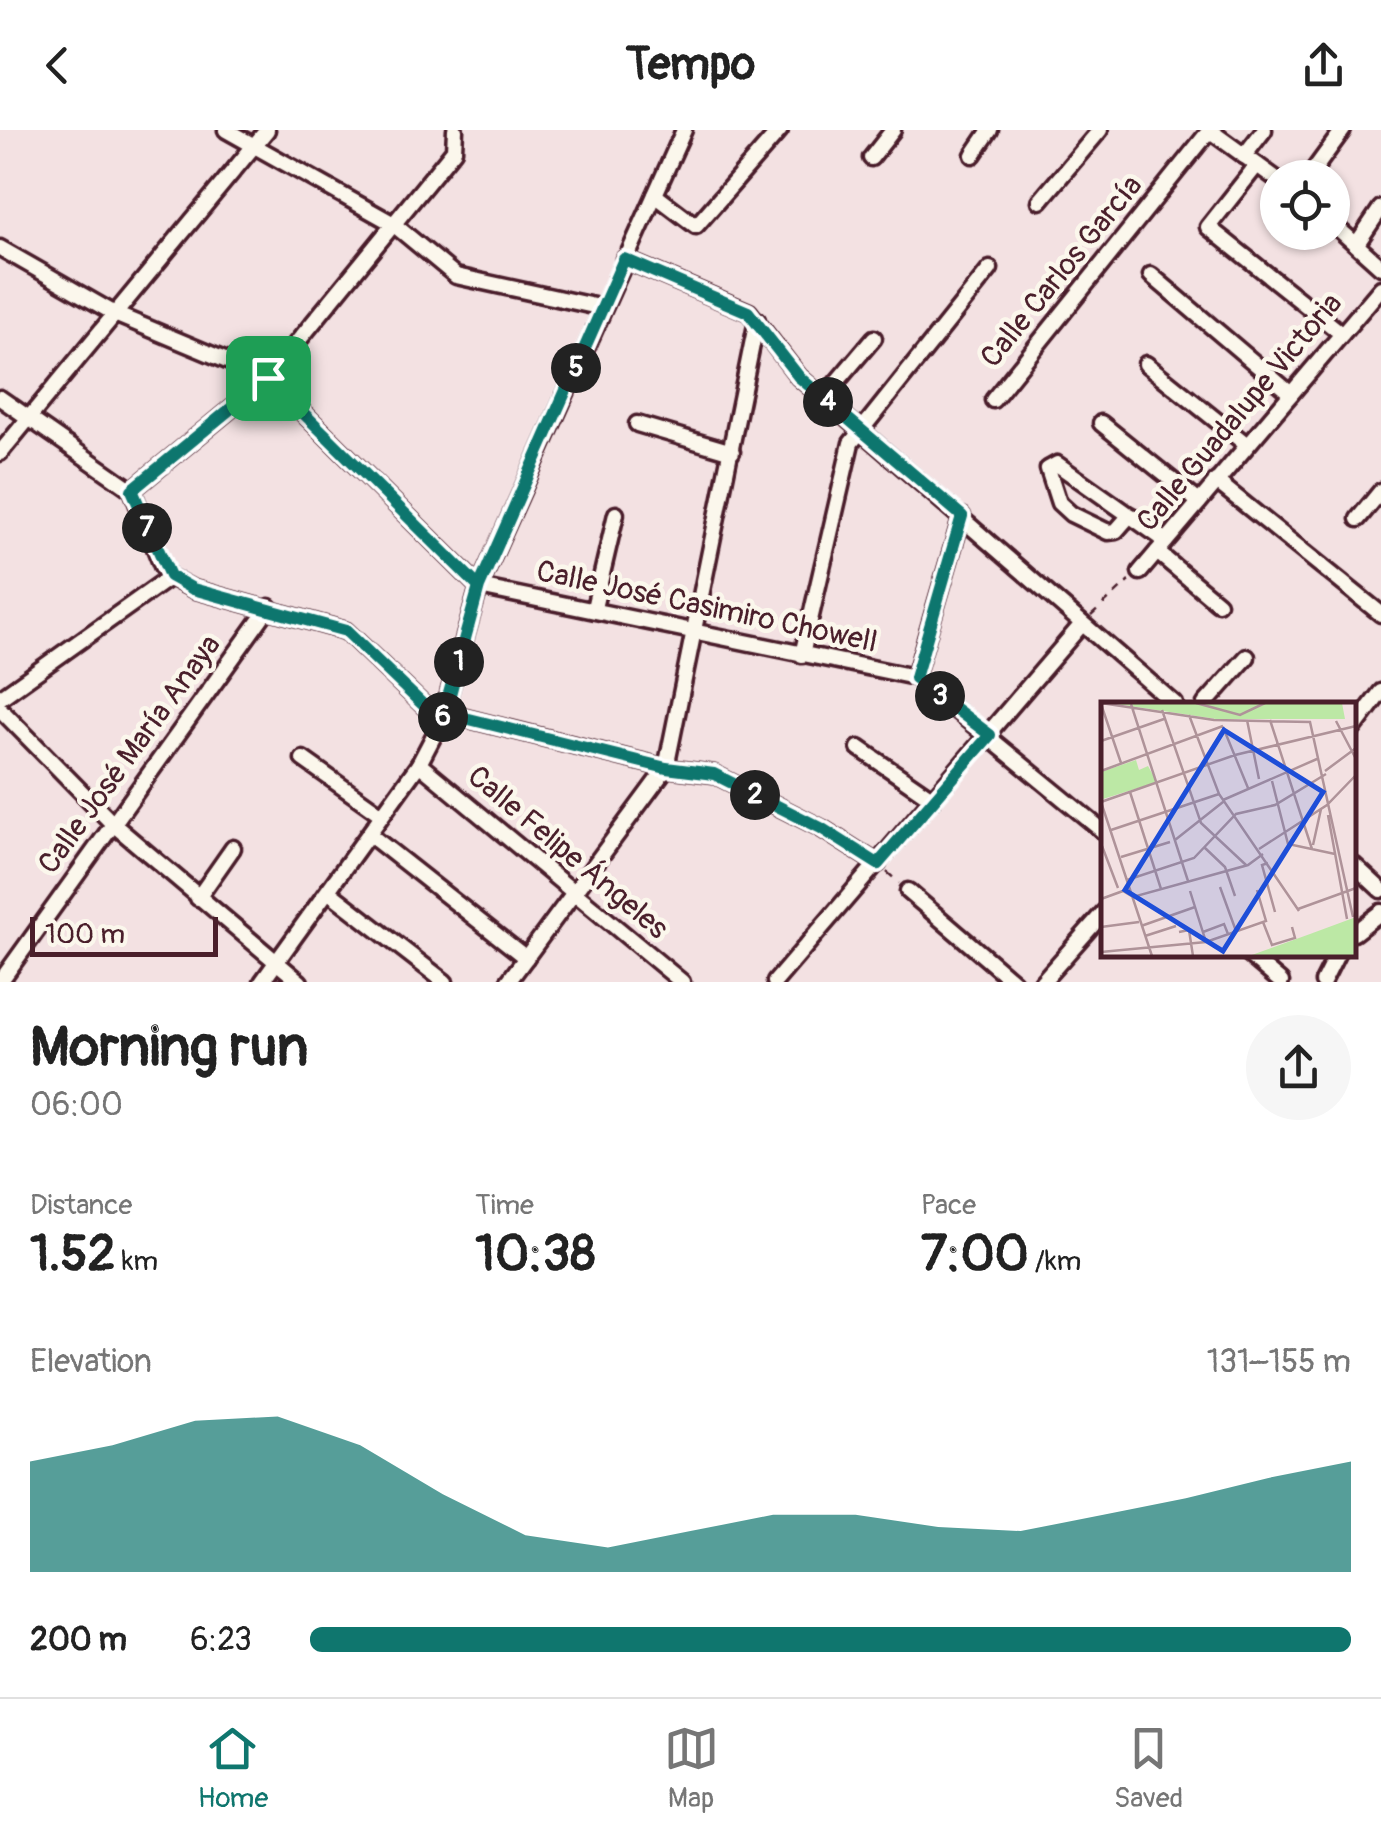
<!DOCTYPE html>
<html lang="en">
<head>
<meta charset="utf-8">
<style>
	:root { --surface:#fff; --page:#f6f6f6; --text:#222; --muted:#767676; --line:#e0e0e0; --accent:#0f766e }
	body { margin:0; font-family:Pangolin,sans-serif; background:var(--page); color:var(--text); height:100vh; display:flex; flex-direction:column; font-size:38px; white-space:nowrap }
	* { box-sizing:border-box; margin:0 }
	p { font-size:32px; color:var(--muted) }
	.icon { flex:none; width:55px; height:55px; fill:none; stroke:currentColor; stroke-width:2; stroke-linecap:round; stroke-linejoin:round }
	.map { position:relative; height:852px; overflow:hidden }
	.panel { display:flex; flex-direction:column; background:var(--surface); flex:1 }
	.panel>* { flex:none }
	.controls { position:absolute; left:1260px; top:30px; display:grid; gap:20px }
	.controls a { display:grid; place-items:center; width:90px; height:90px; border-radius:50%; background:var(--surface); box-shadow:0 2px 8px #0004; font-size:50px }
	.scale { position:absolute; left:30px; bottom:25px; width:188px; box-sizing:border-box; padding-left:10px; border:5px solid #4a1f2b; border-top:0; font-size:28px; line-height:35px; white-space:nowrap; color:#4a1f2b; -webkit-text-stroke:8px #fbf7ec; paint-order:stroke }
	.pin { position:absolute; display:grid; place-items:center; width:85px; height:85px; color:#fff; margin:-42px; border-radius:20px; box-shadow:0 5px 15px #0006 }
	.km { position:absolute; width:50px; height:50px; margin:-25px; border-radius:50%; background:#222; color:#fff; font-size:28px; line-height:50px; text-align:center }
	.round { display:grid; place-items:center; flex:none; width:105px; height:105px; border-radius:52px; background:var(--page) }
	.head { display:flex; align-items:center; justify-content:space-between; height:170px; padding:0 30px }
	h1 { font-size:55px; font-weight:700; line-height:75px }
	.stats { display:grid; grid-template-columns:repeat(3,1fr); gap:15px; height:170px; padding:10px 30px }
	.stats div { display:grid; align-content:center }
	.stats b { font-size:50px; font-weight:700 }
	.stats small { font-size:28px; font-weight:400 }
	.stats p { font-size:28px }
	.chart { height:280px; padding:20px 30px }
	.chart p { display:flex; justify-content:space-between }
	.chart svg { width:100%; height:180px; margin-top:10px; fill:var(--accent); opacity:.7 }
	ul { padding:0 30px; list-style:none; font-size:32px }
	li { display:grid; grid-template-columns:160px 120px 1fr; align-items:center; height:75px }
	li i { height:25px; border-radius:12px; background:var(--accent) }
	header { display:flex; justify-content:space-between; align-items:center; height:130px; padding:0 30px; background:var(--surface); font-size:45px; font-weight:700 }
	.tabs { display:flex; justify-content:space-around; align-items:center; height:140px; border-top:2px solid var(--line); background:var(--surface); font-size:28px; color:var(--muted) }
	.tabs a { display:grid; justify-items:center; gap:5px }
	.tabs .active { color:var(--accent) }
	.map>svg:first-child { display:block }
	.lines { fill:none; stroke-linecap:round; stroke-linejoin:round }
	.minor-casing { stroke:#4a1f2b; stroke-width:21 }
	.path { stroke:#4a1f2b; stroke-width:2.5; stroke-dasharray:8 8; stroke-linecap:butt }
	.minor { stroke:#fbf7ec; stroke-width:14 }
	.route-casing { stroke:#fff; stroke-width:20 }
	.route { stroke:#0f766e; stroke-width:12 }
	.labels { text-anchor:middle; stroke-width:9; stroke-linejoin:round; paint-order:stroke }
	.street-label { font-size:30px; fill:#4a1f2b; stroke:#fbf7ec }
	.inset-road { fill:none; stroke:#af9399; stroke-width:2.5 }
	.view { fill:#1d4ed8; fill-opacity:0.15; stroke:#1d4ed8; stroke-width:5 }
	.inset-edge { fill:none; stroke:#4a1f2b; stroke-width:5 }
</style>
</head>
<body>
<header><svg class="icon" aria-label="back" viewBox="0 0 24 24"><path d="M15 5l-7 7 7 7"/></svg>Tempo<svg class="icon" aria-label="share" viewBox="0 0 24 24"><path d="M12 15V3M7 8l5-5 5 5M5 13v7h14v-7"/></svg></header>
<div class="map">
<svg width="1381" height="852" viewBox="0 0 1381 852">
	<rect width="100%" height="100%" fill="#f3e1e2"/>
	<filter id="ink" filterUnits="userSpaceOnUse"><feTurbulence type="fractalNoise" baseFrequency=".01" numOctaves="2"/><feDisplacementMap in="SourceGraphic" scale="20" xChannelSelector="R" yChannelSelector="G"/><feConvolveMatrix kernelMatrix="1 2 1 2 8 2 1 2 1" color-interpolation-filters="sRGB"/></filter>
	<g filter="url(#ink)">
		<g class="lines">
			<defs>
				<g id="minor">
					<polyline points="226,0 392,93 456,146 603,178"/>
					<polyline points="1209,0 1278,50"/>
					<polyline points="973,25 990,0"/>
					<polyline points="1244,26 1264,0"/>
					<polyline points="871,28 893,0"/>
					<polyline points="1257,35 1208,97 1342,204"/>
					<polyline points="1308,48 1343,0"/>
					<polyline points="655,65 696,96 780,0"/>
					<polyline points="1040,71 1100,0"/>
					<polyline points="1332,93 1381,137"/>
					<polyline points="1358,112 1381,78"/>
					<polyline points="0,118 117,185 268,248 479,457 915,547 1104,702"/>
					<polyline points="624,129 749,182 799,247 1175,574"/>
					<polyline points="1151,145 1291,264"/>
					<polyline points="1146,234 1247,315"/>
					<polyline points="824,267 874,208"/>
					<polyline points="0,268 132,360 162,436 170,447 193,459 346,501 441,592"/>
					<polyline points="993,270 1210,0"/>
					<polyline points="1101,293 1199,372"/>
					<polyline points="637,294 732,322"/>
					<polyline points="0,323 267,0"/>
					<polyline points="1216,351 1381,484"/>
					<polyline points="132,360 268,248 454,20 455,0"/>
					<polyline points="1130,385 1116,401 1108,402 1071,384 1059,373 1048,339 1057,334 1166,411"/>
					<polyline points="1358,389 1381,361"/>
					<polyline points="1157,422 1218,473"/>
					<polyline points="1140,442 1381,158"/>
					<polyline points="594,478 616,384"/>
					<polyline points="802,525 851,313 990,139"/>
					<polyline points="915,547 962,386"/>
					<polyline points="0,568 170,447"/>
					<polyline points="1205,574 1247,527"/>
					<polyline points="0,579 113,694 300,852"/>
					<polyline points="445,583 666,638 714,644 821,698 878,734"/>
					<polyline points="1354,598 1381,562"/>
					<polyline points="859,618 933,669"/>
					<polyline points="303,629 382,685"/>
					<polyline points="419,634 682,852"/>
					<polyline points="370,705 526,828"/>
					<polyline points="1354,735 1381,760"/>
					<polyline points="908,761 1014,852"/>
					<polyline points="329,762 445,852"/>
					<polyline points="198,768 233,718"/>
					<polyline points="1354,803 1381,782"/>
					<polyline points="1248,824 1281,852"/>
					<polyline points="0,852 269,477"/>
					<polyline points="262,852 419,634 441,592 479,457 684,0"/>
					<polyline points="508,852 666,638 757,190"/>
					<polyline points="775,852 1082,494"/>
					<polyline points="1042,852 1104,782"/>
					<polyline points="1323,852 1337,824"/>
				</g>
			</defs>
			<use href="#minor" class="minor-casing"/>
			<g class="path">
				<polyline points="1091,486 1129,451"/>
				<polyline points="887,742 899,753"/>
			</g>
			<use href="#minor" class="minor"/>
		</g>
	</g>
	<g class="lines" filter="url(#ink)">
		<defs>
			<polyline id="route" points="268,248 479,457 445,583 666,638 714,644 821,698 878,734 990,605 915,548 962,386 799,247 748,182 624,129 479,457 441,592 346,501 193,459 170,446 132,360 268,248"/>
		</defs>
		<use href="#route" class="route-casing"/>
		<use href="#route" class="route"/>
	</g>
	<g class="labels">
		<g class="street-label">
			<text transform="translate(1061 141) rotate(-51)" y="10">Calle Carlos García</text>
			<text transform="translate(1239 282) rotate(-50)" y="10">Calle Guadalupe Victoria</text>
			<text transform="translate(707 476) rotate(12)" y="10">Calle José Casimiro Chowell</text>
			<text transform="translate(129 624) rotate(-54)" y="10">Calle José María Anaya</text>
			<text transform="translate(568 722) rotate(40)" y="10">Calle Felipe Ángeles</text>
		</g>
	</g>
	<g transform="translate(1101 572)">
		<rect width="255" height="255" fill="#f3e1e2"/>
		<path d="M9,1H241L244,17H115ZM35,58L38,68L47,64L56,80L2,97L0,70ZM255,215V254H148L209,232Z" fill="#bce8a5"/>
		<path class="inset-road" d="M0,1L113,18L209,20L252,215M95,1L139,13L164,1M0,2L20,61M30,2L87,179M61,8L100,121L145,163M88,13L118,92L198,209M146,18L158,77M169,18L211,147M235,19L255,57M122,25L147,86M0,39L63,17M0,69L122,24M224,69L255,46M171,79L187,142L234,152M29,90L60,187M122,98L216,57M0,100L134,53L255,24M0,100L51,254M227,113L246,217M10,128L118,92M74,138L122,100M212,143L220,107M1,144L17,186M103,145L124,165L134,194M158,147L226,103L255,73M20,155L69,140M167,161L161,163L174,210M26,178L93,156L135,112L174,103L225,72M119,185L135,229M89,189L105,240M0,197L22,189L32,195L147,163L162,152M197,207L255,186M162,220L171,243L194,236L191,225M40,224L94,205M0,225L38,220M78,230L88,228L92,254M102,230L123,222L127,232M44,234L75,224M0,250L105,240L165,219L156,188"/>
		<path class="view" d="M123,28L222,90L122,249L24,188Z"/>
		<rect width="255" height="255" class="inset-edge"/>
	</g>
</svg>
<div class="controls">
<a><svg class="icon" aria-label="locate" viewBox="0 0 24 24"><circle cx="12" cy="12" r="6"/><path d="M12 2v4M12 18v4M2 12h4M18 12h4"/></svg></a>
</div>
<div class="scale">100 m</div>
<div class="pin" style="left:268px;top:248px;background:#1e9e55"><svg class="icon" aria-label="arrive" viewBox="0 0 24 24"><path d="M6 21V4h12l-3 4 3 4H6"/></svg></div>
<b class="km" style="left:459px;top:532px">1</b>
<b class="km" style="left:755px;top:665px">2</b>
<b class="km" style="left:940px;top:566px">3</b>
<b class="km" style="left:828px;top:272px">4</b>
<b class="km" style="left:576px;top:238px">5</b>
<b class="km" style="left:443px;top:587px">6</b>
<b class="km" style="left:147px;top:398px">7</b>
</div>
<section class="panel">
<div class="head"><div><h1>Morning run</h1><p>06:00</p></div><a class="round"><svg class="icon" aria-label="share" viewBox="0 0 24 24"><path d="M12 15V3M7 8l5-5 5 5M5 13v7h14v-7"/></svg></a></div>
<div class="stats">
<div><p>Distance</p><b>1.52<small> km</small></b></div>
<div><p>Time</p><b>10:38</b></div>
<div><p>Pace</p><b>7:00<small> /km</small></b></div>
</div>
<div class="chart"><p><span>Elevation</span>131–155 m</p>
<svg viewBox="0 0 160 44" preserveAspectRatio="none"><path d="M0 44V17L10 13L20 7L30 6L40 13L50 25L60 35L70 38L80 34L90 30L100 30L110 33L120 34L130 30L140 26L150 21L160 17V44z"/></svg>
</div>
<ul>
<li><b>200 m</b>6:23<i style="width:100%"></i></li>
</ul>
</section>
<nav class="tabs">
<a class="active"><svg class="icon" aria-label="home" viewBox="0 0 24 24"><path d="M3 11l9-7 9 7M6 9v11h12V9"/></svg>Home</a>
<a><svg class="icon" aria-label="map" viewBox="0 0 24 24"><path d="M3 6l6-2 6 2 6-2v14l-6 2-6-2-6 2zM9 4v14M15 6v14"/></svg>Map</a>
<a><svg class="icon" aria-label="saved" viewBox="0 0 24 24"><path d="M7 4h10v16l-5-4-5 4z"/></svg>Saved</a>
</nav>
</body>
</html>
